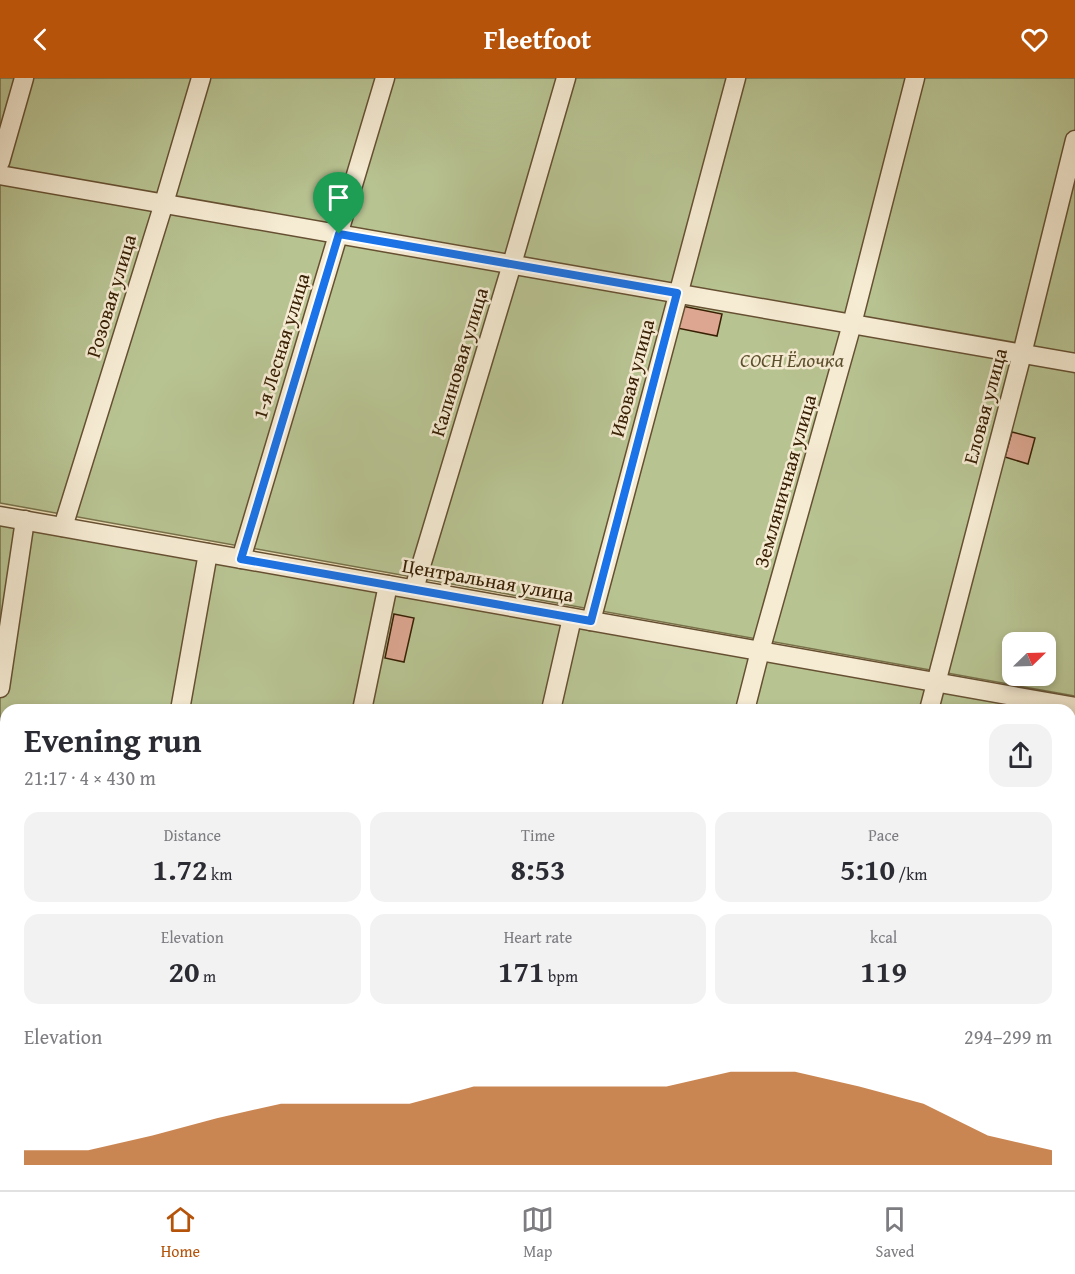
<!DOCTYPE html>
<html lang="en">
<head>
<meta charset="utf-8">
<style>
	:root { --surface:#fff; --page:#f2f2f3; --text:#2b2b33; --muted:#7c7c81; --line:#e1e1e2; --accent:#b45309 }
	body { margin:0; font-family:"Gentium Book Plus",serif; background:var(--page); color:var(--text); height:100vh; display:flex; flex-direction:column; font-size:22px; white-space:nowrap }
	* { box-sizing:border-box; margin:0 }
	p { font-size:20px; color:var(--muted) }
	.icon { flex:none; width:33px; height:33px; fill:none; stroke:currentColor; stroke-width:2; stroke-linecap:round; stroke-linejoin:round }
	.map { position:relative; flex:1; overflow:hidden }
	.sheet { position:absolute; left:0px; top:626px; width:1076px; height:488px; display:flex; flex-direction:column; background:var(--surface); border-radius:18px 18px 0 0; box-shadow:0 3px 9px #0003 }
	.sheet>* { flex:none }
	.needle { width:39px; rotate:67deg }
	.buttons { position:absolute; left:1002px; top:554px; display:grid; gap:12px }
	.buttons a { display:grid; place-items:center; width:54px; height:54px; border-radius:12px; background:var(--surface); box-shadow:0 3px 9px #0003; font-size:30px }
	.pin { position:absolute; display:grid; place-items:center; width:51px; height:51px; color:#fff; margin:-62px -26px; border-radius:50% 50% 50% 0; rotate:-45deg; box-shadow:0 0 6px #0007 }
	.pin .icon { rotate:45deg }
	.round { display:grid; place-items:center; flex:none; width:63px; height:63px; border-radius:18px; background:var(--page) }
	.summary { display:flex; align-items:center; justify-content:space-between; height:102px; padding:0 24px }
	h1 { font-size:33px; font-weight:700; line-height:45px }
	.stats { display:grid; grid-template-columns:repeat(3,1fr); gap:9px; height:102px; padding:6px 24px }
	.stats div { display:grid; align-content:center; border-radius:15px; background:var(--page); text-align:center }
	.stats b { font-size:30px; font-weight:700 }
	.stats small { font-size:16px; font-weight:400 }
	.stats p { font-size:16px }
	.chart { height:168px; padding:12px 24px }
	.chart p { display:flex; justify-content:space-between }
	.chart svg { width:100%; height:108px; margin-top:6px; fill:var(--accent); opacity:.7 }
	header { display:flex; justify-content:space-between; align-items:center; height:78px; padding:0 24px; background:var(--accent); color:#fff; font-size:27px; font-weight:700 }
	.dock { display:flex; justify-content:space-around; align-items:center; height:84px; border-top:2px solid var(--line); background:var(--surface); font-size:16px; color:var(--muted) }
	.dock a { display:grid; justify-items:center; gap:3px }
	.dock .active { color:var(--accent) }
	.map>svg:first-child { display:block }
	.green { fill:#b8c392; stroke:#78724b; stroke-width:1.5; fill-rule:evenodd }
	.building { fill:#dca691; stroke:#382004; stroke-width:1.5 }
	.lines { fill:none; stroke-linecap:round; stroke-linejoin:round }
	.service-casing { stroke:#665032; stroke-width:12 }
	.minor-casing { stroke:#665032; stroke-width:21 }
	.service { stroke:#f6ecd4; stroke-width:9 }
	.minor { stroke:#f6ecd4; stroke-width:18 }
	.route-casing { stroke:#fff; stroke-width:12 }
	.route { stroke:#1a73e8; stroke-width:8 }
	.labels { text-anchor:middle; stroke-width:5; stroke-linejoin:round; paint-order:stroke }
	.street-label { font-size:20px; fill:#382004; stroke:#f6ecd4 }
	.park-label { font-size:20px; font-style:italic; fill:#5e512f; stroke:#f6ecd4 }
</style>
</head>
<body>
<header><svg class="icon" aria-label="back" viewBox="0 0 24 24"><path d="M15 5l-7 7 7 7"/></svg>Fleetfoot<svg class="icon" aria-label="heart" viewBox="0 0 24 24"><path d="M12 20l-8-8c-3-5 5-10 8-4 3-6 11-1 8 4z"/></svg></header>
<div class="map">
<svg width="1075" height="1112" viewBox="0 0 1075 1112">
	<rect width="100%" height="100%" fill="#f1e2bd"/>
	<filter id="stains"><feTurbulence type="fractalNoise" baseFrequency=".00333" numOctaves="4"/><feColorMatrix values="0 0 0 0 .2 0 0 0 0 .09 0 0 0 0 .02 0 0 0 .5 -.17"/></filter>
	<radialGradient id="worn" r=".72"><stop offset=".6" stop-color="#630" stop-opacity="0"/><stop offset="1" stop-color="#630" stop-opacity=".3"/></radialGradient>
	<g class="green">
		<path d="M0,0H1075V618L0,425ZM1012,564H1046V597H1012Z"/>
		<polygon points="0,447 1040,631 6,632 6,1107 1070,1107 1070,637 1075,638 1075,1112 0,1112"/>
	</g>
	<g class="building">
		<polygon points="682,228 722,236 717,258 677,250"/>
		<polygon points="1012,354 1035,360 1028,386 1005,379"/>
		<polygon points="394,536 414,540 404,584 385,580"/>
	</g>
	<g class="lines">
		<defs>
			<g id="service">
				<polyline points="52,1107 52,1112"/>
				<polyline points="229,1107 229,1112"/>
				<polyline points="402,1107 402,1112"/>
				<polyline points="578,1107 579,1112"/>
				<polyline points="835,1107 865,1112"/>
			</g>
			<g id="minor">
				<polyline points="0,84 24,0"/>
				<polyline points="0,97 1075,285"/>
				<polyline points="0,438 1075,629"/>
				<polyline points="63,449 164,125 201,0"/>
				<polyline points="241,481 385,0"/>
				<polyline points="414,511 512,186 566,0"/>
				<polyline points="591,543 736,0"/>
				<polyline points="0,610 25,442"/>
				<polyline points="180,632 208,475"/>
				<polyline points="362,632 388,507"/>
				<polyline points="551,632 572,540"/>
				<polyline points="745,632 760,573 852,246 915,0"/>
				<polyline points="929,632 1022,276 1075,62"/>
				<polyline points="1070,811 1075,787"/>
				<polyline points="1001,1112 1002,1107"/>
			</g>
		</defs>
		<use href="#service" class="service-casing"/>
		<use href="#minor" class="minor-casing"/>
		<use href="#service" class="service"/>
		<use href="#minor" class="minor"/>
	</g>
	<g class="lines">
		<defs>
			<polygon id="route" points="339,156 677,215 591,543 241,481"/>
		</defs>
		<use href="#route" class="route-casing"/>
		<use href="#route" class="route"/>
	</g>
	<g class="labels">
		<g class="street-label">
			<text transform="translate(111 218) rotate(-73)" y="7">Розовая улица</text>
			<text transform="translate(281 268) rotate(-73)" y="7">1-я Лесная улица</text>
			<text transform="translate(459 284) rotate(-73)" y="7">Калиновая улица</text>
			<text transform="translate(632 300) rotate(-75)" y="7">Ивовая улица</text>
			<text transform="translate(985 328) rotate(-75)" y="7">Еловая улица</text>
			<text transform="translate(785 403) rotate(-74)" y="7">Земляничная улица</text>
			<text transform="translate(488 502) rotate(10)" y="7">Центральная улица</text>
		</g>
		<g class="park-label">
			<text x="792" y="289">СОСН Ёлочка</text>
		</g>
	</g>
	<rect width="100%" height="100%" filter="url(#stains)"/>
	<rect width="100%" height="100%" fill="url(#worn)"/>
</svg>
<div class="buttons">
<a><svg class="needle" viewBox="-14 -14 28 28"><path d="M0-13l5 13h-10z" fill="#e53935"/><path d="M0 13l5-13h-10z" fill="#7c7c81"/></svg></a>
</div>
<div class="pin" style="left:339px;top:156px;background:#1e9e55"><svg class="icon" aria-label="arrive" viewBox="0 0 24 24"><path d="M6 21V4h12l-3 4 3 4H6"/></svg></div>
<section class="sheet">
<div class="summary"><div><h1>Evening run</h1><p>21:17 · 4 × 430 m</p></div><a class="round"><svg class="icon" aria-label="share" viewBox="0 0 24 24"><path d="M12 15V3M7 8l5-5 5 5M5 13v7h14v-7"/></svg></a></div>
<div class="stats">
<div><p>Distance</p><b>1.72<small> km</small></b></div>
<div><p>Time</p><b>8:53</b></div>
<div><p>Pace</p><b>5:10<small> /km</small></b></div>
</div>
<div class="stats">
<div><p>Elevation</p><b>20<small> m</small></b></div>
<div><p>Heart rate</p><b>171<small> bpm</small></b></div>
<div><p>kcal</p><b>119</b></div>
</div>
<div class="chart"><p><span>Elevation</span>294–299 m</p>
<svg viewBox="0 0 160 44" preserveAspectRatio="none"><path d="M0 44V38L10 38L20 32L30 25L40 19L50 19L60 19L70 12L80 12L90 12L100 12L110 6L120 6L130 12L140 19L150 32L160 38V44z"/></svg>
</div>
</section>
</div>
<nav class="dock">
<a class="active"><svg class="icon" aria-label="home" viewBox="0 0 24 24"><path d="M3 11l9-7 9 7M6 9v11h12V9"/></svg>Home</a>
<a><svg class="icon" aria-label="map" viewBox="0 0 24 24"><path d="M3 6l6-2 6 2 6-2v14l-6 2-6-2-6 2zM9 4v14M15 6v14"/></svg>Map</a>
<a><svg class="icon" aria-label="saved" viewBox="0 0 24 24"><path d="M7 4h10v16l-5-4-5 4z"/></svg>Saved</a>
</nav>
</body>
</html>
